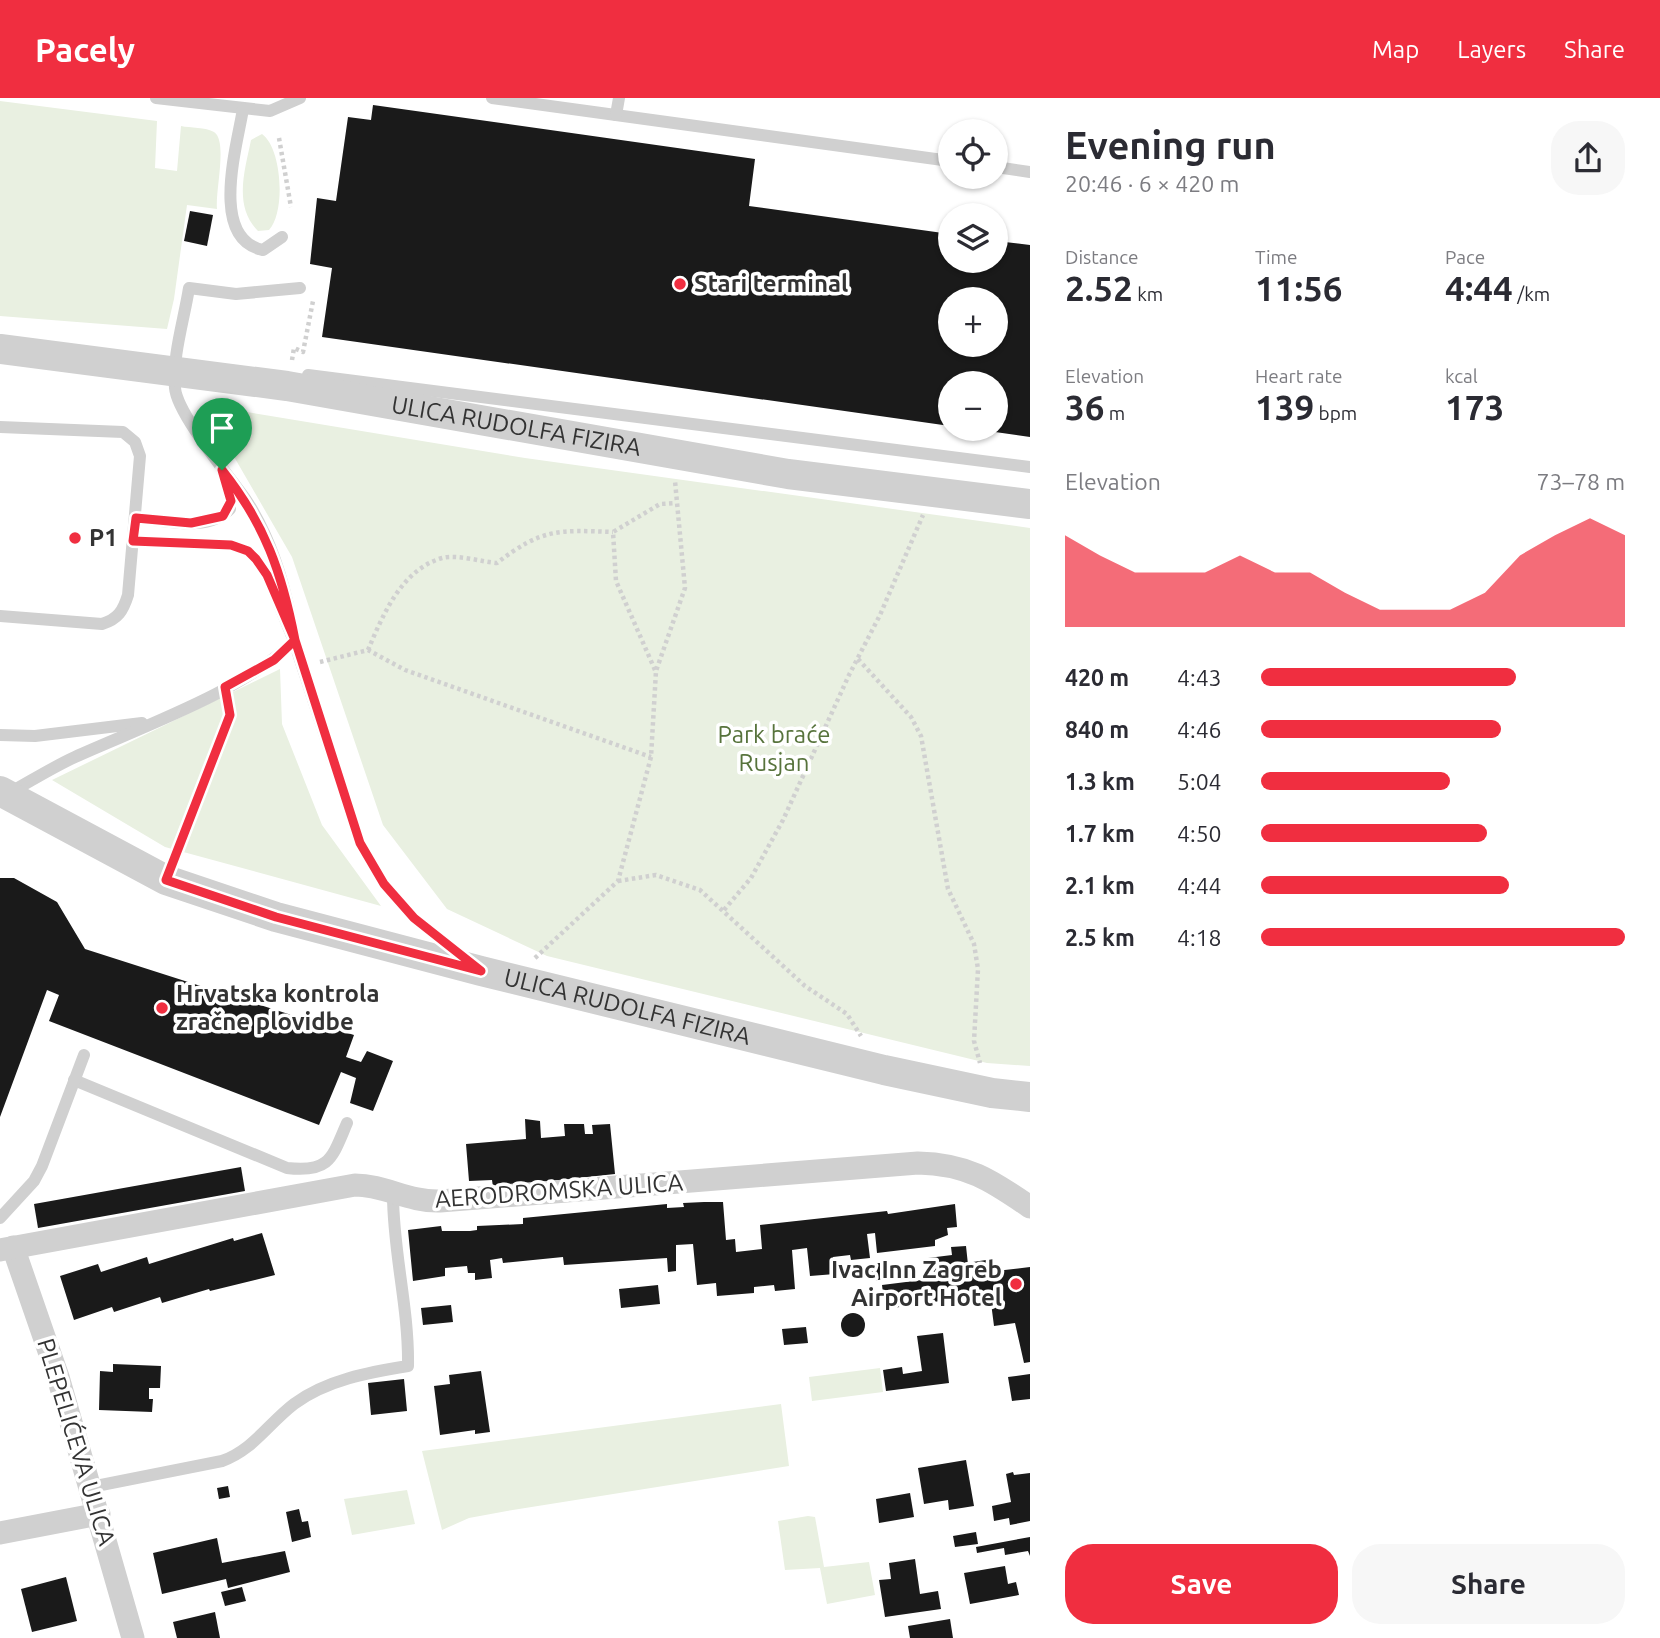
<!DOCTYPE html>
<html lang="en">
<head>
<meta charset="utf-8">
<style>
	:root { --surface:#fff; --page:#f7f7f7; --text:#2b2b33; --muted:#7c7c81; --accent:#f02e40 }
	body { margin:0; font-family:Ubuntu,sans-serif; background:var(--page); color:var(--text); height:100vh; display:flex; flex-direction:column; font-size:26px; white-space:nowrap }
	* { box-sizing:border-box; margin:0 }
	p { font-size:23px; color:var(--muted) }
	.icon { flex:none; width:38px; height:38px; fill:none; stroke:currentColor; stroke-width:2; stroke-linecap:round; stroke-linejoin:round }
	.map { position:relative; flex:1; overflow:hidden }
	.sheet { display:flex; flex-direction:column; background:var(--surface); width:630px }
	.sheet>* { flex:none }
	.tools { position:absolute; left:938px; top:21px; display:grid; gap:14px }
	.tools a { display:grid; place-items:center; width:70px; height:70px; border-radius:50%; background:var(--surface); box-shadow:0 2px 5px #0004; font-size:35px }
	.pin { position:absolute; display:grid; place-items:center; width:60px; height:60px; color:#fff; margin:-72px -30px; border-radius:50% 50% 50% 0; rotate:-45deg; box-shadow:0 0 7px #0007 }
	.pin .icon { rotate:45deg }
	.round { display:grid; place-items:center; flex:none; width:74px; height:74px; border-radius:28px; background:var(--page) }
	.summary { display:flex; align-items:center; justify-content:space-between; height:119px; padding:0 35px }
	h1 { font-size:38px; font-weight:700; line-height:52px }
	.figures { display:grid; grid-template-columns:repeat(3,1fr); gap:10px; height:119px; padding:7px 35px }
	.figures div { display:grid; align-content:center }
	.figures b { font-size:35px; font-weight:700 }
	.figures small { font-size:19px; font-weight:400 }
	.figures p { font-size:19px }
	.chart { height:196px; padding:14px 35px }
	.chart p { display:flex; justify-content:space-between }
	.chart svg { width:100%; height:126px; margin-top:7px; fill:var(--accent); opacity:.7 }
	.primary-button { display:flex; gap:14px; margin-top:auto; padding:14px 35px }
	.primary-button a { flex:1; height:80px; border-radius:28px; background:var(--accent); color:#fff; font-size:28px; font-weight:700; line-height:80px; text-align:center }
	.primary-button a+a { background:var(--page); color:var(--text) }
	ul { padding:0 35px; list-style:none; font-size:23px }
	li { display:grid; grid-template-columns:112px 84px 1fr; align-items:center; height:52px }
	li i { height:18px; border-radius:9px; background:var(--accent) }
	header { display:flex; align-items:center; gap:42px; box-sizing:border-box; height:98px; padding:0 35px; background:var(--accent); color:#fff }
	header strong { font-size:33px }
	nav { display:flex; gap:38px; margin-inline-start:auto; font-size:24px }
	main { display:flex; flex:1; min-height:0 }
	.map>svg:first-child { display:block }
	.green { fill:#e9f0e1 }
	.building { fill:#1a1a1a; fill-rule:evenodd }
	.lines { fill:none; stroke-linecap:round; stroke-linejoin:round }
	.path { stroke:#d0d0d0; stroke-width:4.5; stroke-dasharray:3.5 3.5; stroke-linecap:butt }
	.service { stroke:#d0d0d0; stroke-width:12 }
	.minor { stroke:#d0d0d0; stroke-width:23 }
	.tertiary { stroke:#d0d0d0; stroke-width:30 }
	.route-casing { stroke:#fff; stroke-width:14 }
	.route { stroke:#f02e40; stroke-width:9 }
	.poi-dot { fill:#f02e40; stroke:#fff; stroke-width:2.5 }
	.labels { text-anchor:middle; stroke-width:7; stroke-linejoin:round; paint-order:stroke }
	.poi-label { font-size:24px; font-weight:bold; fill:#333; stroke:#fff; text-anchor:start }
	.street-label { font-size:24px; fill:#333; stroke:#fff }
	.park-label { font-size:24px; fill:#57733c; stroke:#fff }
</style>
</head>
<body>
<header>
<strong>Pacely</strong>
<nav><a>Map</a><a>Layers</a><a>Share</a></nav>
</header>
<main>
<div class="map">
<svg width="1030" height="1540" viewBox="0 0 1030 1540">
	<rect width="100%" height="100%" fill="#fff"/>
	<g class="green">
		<path d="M0,3L157,23L155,70L177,73L181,28C190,30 206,29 214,34C228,43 215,93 217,111L187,107L174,201L167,231L0,218Z"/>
		<path d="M262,36C282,50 286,114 269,132L258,133C233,108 245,72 251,42Z"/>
		<polygon points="204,307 525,360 1030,430 1030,968 987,965 547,858 447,811 383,727 292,459"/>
		<polygon points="280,571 282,626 322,727 381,808 165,749 52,682"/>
		<polygon points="880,1270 883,1294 812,1303 809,1279"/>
		<polygon points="781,1306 789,1368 507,1413 469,1420 442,1432 422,1353"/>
		<polygon points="407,1392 415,1426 352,1437 344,1401"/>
		<polygon points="808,1418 815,1419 824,1469 869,1464 875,1497 827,1506 820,1470 785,1472 778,1423"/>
	</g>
	<g class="building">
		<path d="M373,7L755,61L749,108L950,136V163H996V143L1030,147V339L981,332L996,331V285H950V328L322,239L332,170L310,166L317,100L336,103L348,19L371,22ZM950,201H996V247H950Z"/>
		<polygon points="190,113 213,117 207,148 184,143"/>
		<polygon points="0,780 14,780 57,804 85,851 354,937 346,959 361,964 367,953 393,963 373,1013 350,1005 356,980 341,974 319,1027 49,923 59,897 47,892 0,1019"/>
		<polygon points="525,1021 540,1023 541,1040 565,1038 564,1026 584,1026 585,1036 593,1036 592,1027 610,1026 615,1076 493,1089 492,1082 469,1083 466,1046 526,1041"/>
		<polygon points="241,1069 245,1093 38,1130 34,1106"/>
		<polygon points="704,1104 723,1104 726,1142 735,1141 736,1154 762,1151 760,1127 887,1113 888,1116 955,1106 957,1129 947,1130 948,1137 935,1142 935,1148 877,1155 875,1135 867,1136 870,1160 851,1162 850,1157 833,1159 835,1176 810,1178 807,1150 792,1152 795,1191 775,1193 774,1187 754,1189 754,1195 717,1198 716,1185 697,1187 693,1146 676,1147 676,1173 668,1174 667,1160 564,1167 563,1159 503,1165 502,1160 490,1162 492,1180 475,1182 475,1175 468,1175 467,1168 445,1170 445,1178 413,1183 408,1132 441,1128 442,1133 470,1133 477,1132 477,1128 523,1126 523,1120 667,1106 667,1110 684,1109 683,1105"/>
		<polygon points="262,1135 275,1177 210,1193 209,1191 162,1205 160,1199 114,1214 112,1209 74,1222 60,1178 98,1166 101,1174 147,1159 149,1166 233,1140 234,1143"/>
		<polygon points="966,1148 969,1176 974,1176 973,1164 986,1162 987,1174 1030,1169 1030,1264 1024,1265 1015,1225 994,1228 990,1197 933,1204 932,1199 907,1202 907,1208 885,1211 882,1187 930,1181 928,1160 952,1157 951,1149"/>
		<polygon points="880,1165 880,1170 892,1169 893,1180 870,1183 868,1166"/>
		<polygon points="658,1187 660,1206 621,1210 619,1191"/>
		<polygon points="451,1207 453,1224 423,1227 421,1210"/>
		<circle cx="853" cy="1227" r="12"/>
		<polygon points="806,1229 808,1245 784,1247 782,1231"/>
		<polygon points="943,1235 949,1285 886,1293 883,1272 902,1269 903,1276 922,1273 917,1238"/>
		<polygon points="113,1266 161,1268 160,1290 149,1290 149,1301 153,1301 152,1314 99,1312 100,1273 113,1274"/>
		<polygon points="481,1273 490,1334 475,1336 475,1332 440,1337 434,1288 450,1286 449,1277"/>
		<polygon points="1030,1276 1030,1301 1012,1303 1008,1279"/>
		<polygon points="404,1281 407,1313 371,1317 368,1285"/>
		<polygon points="966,1362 974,1408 949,1412 948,1402 924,1406 918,1370"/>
		<polygon points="1013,1374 1014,1377 1030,1375 1030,1423 1010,1427 1009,1420 994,1423 992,1408 1011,1404 1006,1376"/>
		<polygon points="228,1388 230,1399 219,1401 217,1390"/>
		<polygon points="910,1395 914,1419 879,1425 876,1401"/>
		<polygon points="299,1411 302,1424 308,1423 311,1439 292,1444 286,1414"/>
		<polygon points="976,1434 978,1446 955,1449 953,1438"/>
		<polygon points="1030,1439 1030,1458 1028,1453 1005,1457 1004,1450 977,1455 976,1449"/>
		<polygon points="217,1440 222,1465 285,1453 290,1474 228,1490 226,1481 162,1496 153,1455"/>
		<polygon points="915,1461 920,1496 938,1493 941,1511 885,1519 879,1482 891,1481 889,1465"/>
		<polygon points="1005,1468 1008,1486 1016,1484 1019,1497 970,1506 964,1475"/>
		<polygon points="66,1479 77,1523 32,1534 21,1491"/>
		<polygon points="242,1489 246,1503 225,1508 221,1494"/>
		<polygon points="215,1514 220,1540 177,1540 173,1524"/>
		<polygon points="950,1521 953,1540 910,1540 908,1528"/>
	</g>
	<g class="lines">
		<g class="path">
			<polyline points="279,40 291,109"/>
			<polyline points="292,262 294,250 303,254 313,203"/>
			<path d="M368,552C383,517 401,472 442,460C457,456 482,464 497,465C542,430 559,432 613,434"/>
			<polyline points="858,561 911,619 921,638 948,791 974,846 978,871 974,943 980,965"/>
			<polyline points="320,564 368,552 405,572 651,659"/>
			<polyline points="655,572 616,483 613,434 660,406 676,405"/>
			<polyline points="176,757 230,617 228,607"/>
			<polyline points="618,783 656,777 700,792 805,888 847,916 861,938"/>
			<polyline points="724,812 751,780 783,722 849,577 880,517 923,417"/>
			<polyline points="535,860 618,783 651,659 656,573 685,490 675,383"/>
		</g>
		<g class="service">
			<polyline points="156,0 270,13 300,0"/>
			<polyline points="492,0 950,63"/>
			<path d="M243,11C237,48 209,141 263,152L282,139"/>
			<polyline points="616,17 619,0"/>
			<polyline points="996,69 1030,74"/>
			<polyline points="308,277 1030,369"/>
			<path d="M0,329L123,334L135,344L140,358L128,497C123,513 118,521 102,526L0,518"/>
			<path d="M136,420C164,422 208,435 230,411V397L225,381"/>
			<polyline points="133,443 231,447 248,453 256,461 267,477 294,543 360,745 384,786 414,820 461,858"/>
			<path d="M291,521C283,481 269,437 246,402C230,379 177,316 175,290C172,259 184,222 189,190L236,196L300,190"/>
			<polyline points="0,637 35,638 142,625"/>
			<path d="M9,695C31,683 53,669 75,659C139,630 246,592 294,543"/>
			<path d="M74,982L287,1070C330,1075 332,1060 347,1025"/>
			<polyline points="0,1120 34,1083 42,1068 84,957"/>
			<path d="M91,1389L222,1363C253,1352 268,1326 294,1306C326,1282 370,1274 408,1268C409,1210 393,1154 393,1097"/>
		</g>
		<g class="minor">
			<polyline points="13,1149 58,1279 133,1540"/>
			<path d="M0,1152L355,1087C385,1087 408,1104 440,1103L918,1065C967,1066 991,1082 1030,1109"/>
			<polyline points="0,1435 99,1416"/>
		</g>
		<g class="tertiary">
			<path id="s1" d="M0,251L287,288L788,376L1030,406"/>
			<path id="s2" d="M0,693L166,782L276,819L481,873L884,972L992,995L1030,999"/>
		</g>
	</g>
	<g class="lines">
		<defs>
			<path id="route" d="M222,372L231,403L223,418L191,425L136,420L133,443L231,447L248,453L256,461L267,477L295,542L360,745L384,786L414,820L481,873L276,819L166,782L230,617L225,589L274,562L295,542C282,475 265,426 222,372"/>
		</defs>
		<use href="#route" class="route-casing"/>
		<use href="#route" class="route"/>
	</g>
	<g class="poi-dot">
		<circle cx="680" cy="186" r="7"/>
		<circle cx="75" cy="440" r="7"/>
		<circle cx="162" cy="910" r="7"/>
		<circle cx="1016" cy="1186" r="7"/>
	</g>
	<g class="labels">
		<g class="poi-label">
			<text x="694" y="194">Stari terminal</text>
			<text x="89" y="448">P1</text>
			<text x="176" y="904">Hrvatska kontrola<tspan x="176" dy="28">zračne plovidbe</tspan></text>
			<text x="1002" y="1180" text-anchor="end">Ivac Inn Zagreb<tspan x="1002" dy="28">Airport Hotel</tspan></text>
		</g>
		<g class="street-label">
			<text dy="8" stroke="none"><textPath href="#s1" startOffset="522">ULICA RUDOLFA FIZIRA</textPath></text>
			<text dy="8" stroke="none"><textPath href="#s2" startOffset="667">ULICA RUDOLFA FIZIRA</textPath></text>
			<text transform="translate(559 1093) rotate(-4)" y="8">AERODROMSKA ULICA</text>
			<text transform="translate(76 1344) rotate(73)" y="8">PLEPELIĆEVA ULICA</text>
		</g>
		<g class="park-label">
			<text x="774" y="645">Park braće<tspan x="774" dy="28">Rusjan</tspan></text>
		</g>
	</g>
</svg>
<div class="tools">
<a><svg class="icon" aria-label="locate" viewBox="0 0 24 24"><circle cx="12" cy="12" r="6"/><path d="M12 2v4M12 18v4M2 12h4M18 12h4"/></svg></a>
<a><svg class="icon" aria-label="layers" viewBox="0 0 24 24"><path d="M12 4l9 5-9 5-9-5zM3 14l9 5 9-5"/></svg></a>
<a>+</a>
<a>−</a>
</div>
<div class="pin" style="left:222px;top:372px;background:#1e9e55"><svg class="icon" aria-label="arrive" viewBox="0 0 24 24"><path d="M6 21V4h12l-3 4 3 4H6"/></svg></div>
</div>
<section class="sheet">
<div class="summary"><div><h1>Evening run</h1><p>20:46 · 6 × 420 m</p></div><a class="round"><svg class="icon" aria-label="share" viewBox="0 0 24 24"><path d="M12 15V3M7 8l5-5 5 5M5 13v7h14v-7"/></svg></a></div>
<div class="figures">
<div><p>Distance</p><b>2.52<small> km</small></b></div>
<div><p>Time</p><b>11:56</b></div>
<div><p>Pace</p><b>4:44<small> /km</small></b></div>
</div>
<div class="figures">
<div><p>Elevation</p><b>36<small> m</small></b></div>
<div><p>Heart rate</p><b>139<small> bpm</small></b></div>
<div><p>kcal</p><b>173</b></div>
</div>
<div class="chart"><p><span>Elevation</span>73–78 m</p>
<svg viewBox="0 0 160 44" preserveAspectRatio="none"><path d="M0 44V12L10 19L20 25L30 25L40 25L50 19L60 25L70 25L80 32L90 38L100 38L110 38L120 32L130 19L140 12L150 6L160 12V44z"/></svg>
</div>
<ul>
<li><b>420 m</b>4:43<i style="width:70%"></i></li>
<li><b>840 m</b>4:46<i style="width:66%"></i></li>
<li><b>1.3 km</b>5:04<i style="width:52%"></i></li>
<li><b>1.7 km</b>4:50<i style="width:62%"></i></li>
<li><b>2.1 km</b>4:44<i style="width:68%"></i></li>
<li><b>2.5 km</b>4:18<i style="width:100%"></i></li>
</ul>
<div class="primary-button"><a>Save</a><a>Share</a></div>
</section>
</main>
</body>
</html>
